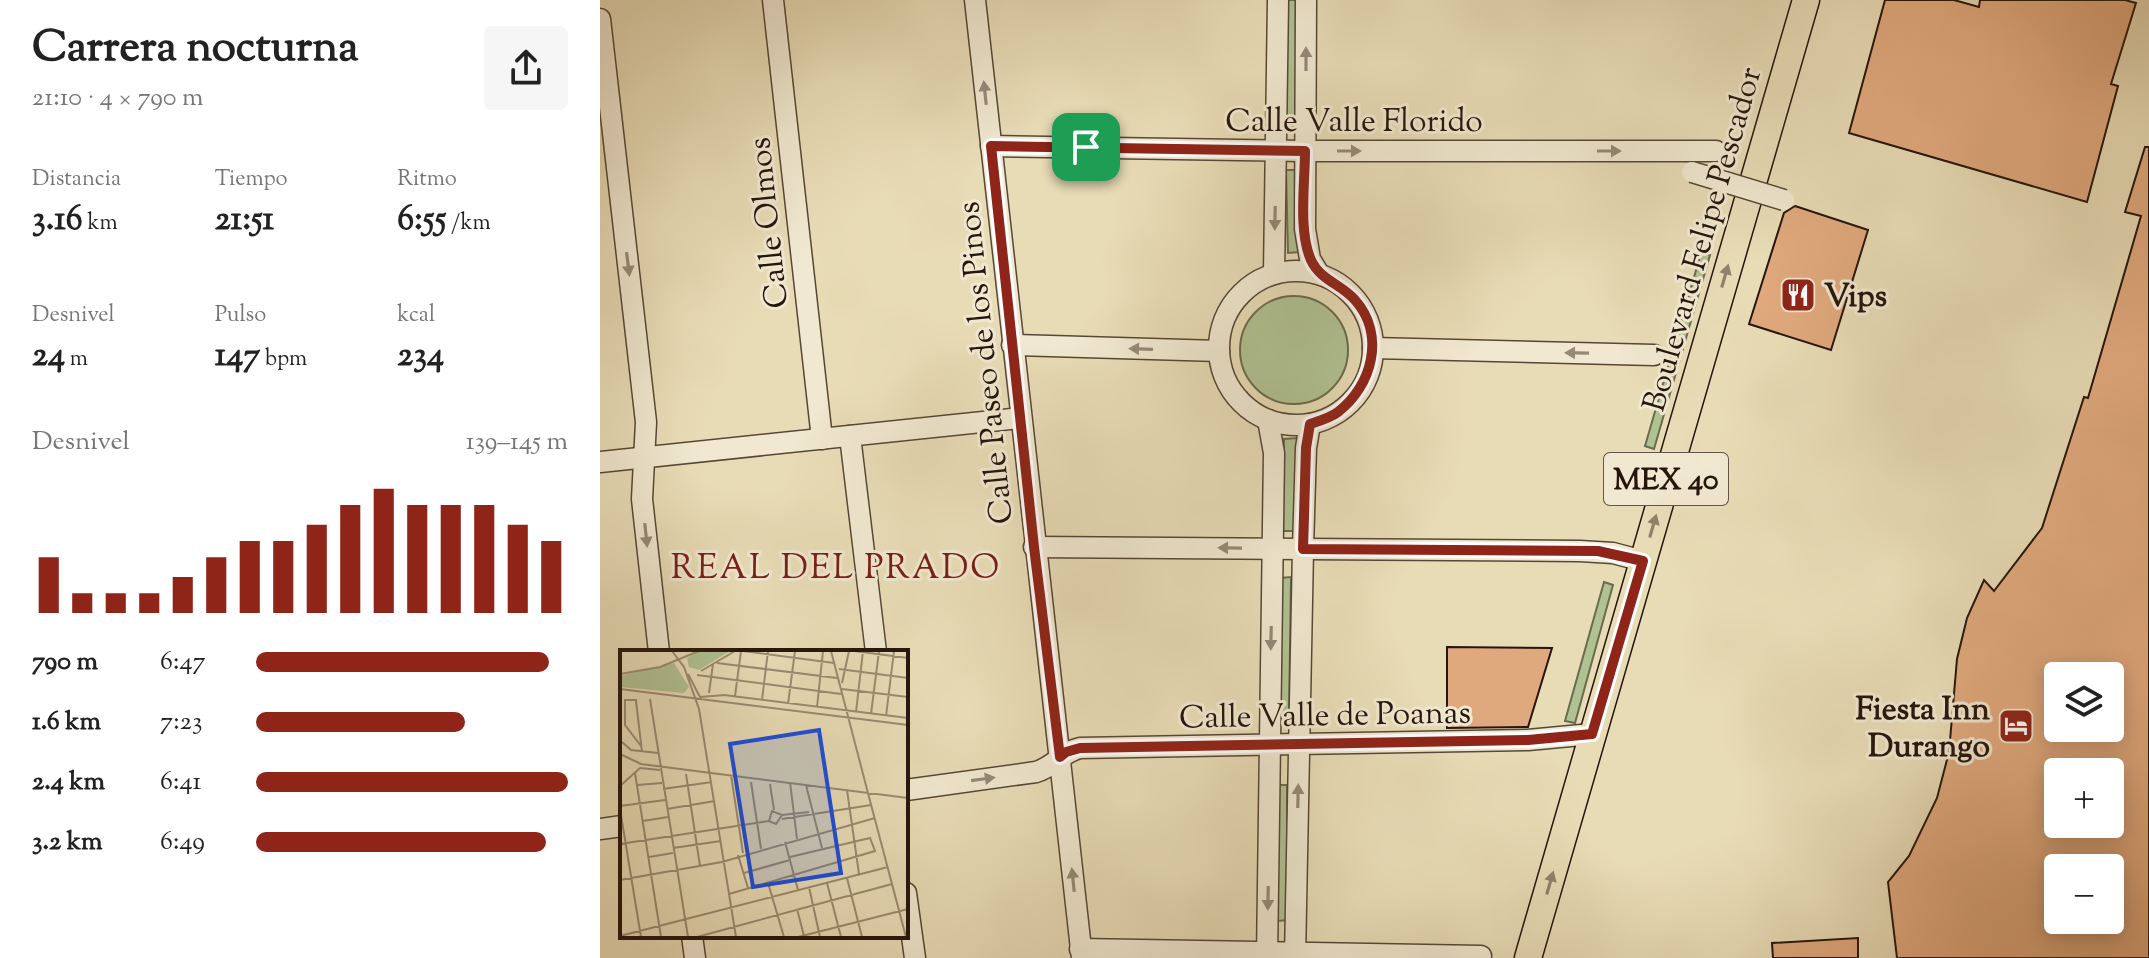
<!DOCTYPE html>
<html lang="es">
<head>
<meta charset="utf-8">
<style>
	:root { --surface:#fff; --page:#f6f6f6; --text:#222; --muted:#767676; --accent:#8f2418 }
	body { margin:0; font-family:"Sorts Mill Goudy",serif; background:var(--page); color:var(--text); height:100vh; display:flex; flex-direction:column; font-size:30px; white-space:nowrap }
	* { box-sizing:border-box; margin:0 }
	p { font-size:26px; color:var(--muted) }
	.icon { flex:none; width:44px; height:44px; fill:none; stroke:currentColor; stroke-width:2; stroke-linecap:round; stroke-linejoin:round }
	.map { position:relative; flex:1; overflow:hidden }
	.sheet { display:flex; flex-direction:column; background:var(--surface); width:600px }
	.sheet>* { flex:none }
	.tools { position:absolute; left:1444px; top:662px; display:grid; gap:16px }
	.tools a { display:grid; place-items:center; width:80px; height:80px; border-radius:8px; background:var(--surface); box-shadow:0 4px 20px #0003; font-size:40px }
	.pin { position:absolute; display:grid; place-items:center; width:68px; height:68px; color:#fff; margin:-34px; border-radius:16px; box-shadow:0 4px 12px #0006 }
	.round { display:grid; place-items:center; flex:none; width:84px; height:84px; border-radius:8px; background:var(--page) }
	.head { display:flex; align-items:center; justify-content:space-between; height:136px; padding:0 32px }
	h1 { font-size:44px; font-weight:700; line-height:60px }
	.metrics { display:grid; grid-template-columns:repeat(3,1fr); gap:12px; height:136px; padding:8px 32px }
	.metrics div { display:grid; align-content:center }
	.metrics b { font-size:34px; font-weight:700 }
	.metrics small { font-size:22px; font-weight:400 }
	.metrics p { font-size:22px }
	.chart { height:224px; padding:16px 32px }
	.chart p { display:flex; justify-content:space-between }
	.chart svg { width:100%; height:144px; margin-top:8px; stroke:var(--accent); stroke-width:6 }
	ul { padding:0 32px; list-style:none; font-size:26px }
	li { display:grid; grid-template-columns:128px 96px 1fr; align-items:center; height:60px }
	li i { height:20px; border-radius:10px; background:var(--accent) }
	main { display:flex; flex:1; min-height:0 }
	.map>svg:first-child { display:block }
	.green { fill:#b0c292; stroke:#6a6c4f; stroke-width:2 }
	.building { fill:#e0a97d; stroke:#25150c; stroke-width:2; fill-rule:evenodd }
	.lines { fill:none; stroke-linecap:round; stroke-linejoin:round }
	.minor-casing { stroke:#564736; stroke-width:23 }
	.major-casing { stroke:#25150c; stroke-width:29 }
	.minor { stroke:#f0e8d0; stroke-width:20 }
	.major { stroke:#e8dcb6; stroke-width:26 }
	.minor-bridge-casing { stroke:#564736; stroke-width:23; stroke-linecap:butt }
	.minor-bridge { stroke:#f0e8d0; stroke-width:20 }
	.oneway { fill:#958978 }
	.oneway2 { fill:#90826a }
	.route-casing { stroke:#fff; stroke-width:16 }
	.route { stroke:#8f2418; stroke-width:10 }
	.labels { text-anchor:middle; stroke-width:6; stroke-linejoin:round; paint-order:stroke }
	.shield { fill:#f0e8d0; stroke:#625447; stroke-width:2 }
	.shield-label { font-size:30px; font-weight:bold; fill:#25150c }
	.street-label { font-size:32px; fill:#25150c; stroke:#f0e8d0 }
	.poi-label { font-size:32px; font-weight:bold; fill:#25150c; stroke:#f0e8d0; text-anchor:start }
	.neighbourhood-label { font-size:34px; letter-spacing:2px; fill:#7a1f14; stroke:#f0e8d0 }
	.inset-road { fill:none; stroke:#9a8c72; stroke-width:2 }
	.view { fill:#1d4ed8; fill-opacity:0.15; stroke:#1d4ed8; stroke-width:4 }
	.inset-edge { fill:none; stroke:#25150c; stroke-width:4 }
</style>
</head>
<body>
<main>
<section class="sheet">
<div class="head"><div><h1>Carrera nocturna</h1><p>21:10 · 4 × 790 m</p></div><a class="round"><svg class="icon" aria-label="share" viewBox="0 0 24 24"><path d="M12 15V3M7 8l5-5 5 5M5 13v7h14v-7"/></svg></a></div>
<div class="metrics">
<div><p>Distancia</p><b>3.16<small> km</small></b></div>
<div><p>Tiempo</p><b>21:51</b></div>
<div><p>Ritmo</p><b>6:55<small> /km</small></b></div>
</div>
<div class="metrics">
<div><p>Desnivel</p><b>24<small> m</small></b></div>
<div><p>Pulso</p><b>147<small> bpm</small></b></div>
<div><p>kcal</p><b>234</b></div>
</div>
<div class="chart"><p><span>Desnivel</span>139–145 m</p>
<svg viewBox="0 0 160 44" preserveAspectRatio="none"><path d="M5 44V27M15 44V38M25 44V38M35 44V38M45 44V33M55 44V27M65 44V22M75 44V22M85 44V17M95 44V11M105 44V6M115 44V11M125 44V11M135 44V11M145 44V17M155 44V22"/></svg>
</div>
<ul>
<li><b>790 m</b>6:47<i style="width:94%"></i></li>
<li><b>1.6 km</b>7:23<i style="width:67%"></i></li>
<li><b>2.4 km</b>6:41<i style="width:100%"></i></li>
<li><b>3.2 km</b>6:49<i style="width:93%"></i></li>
</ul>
</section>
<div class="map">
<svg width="1549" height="958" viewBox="0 0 1549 958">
	<rect width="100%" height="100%" fill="#e8dcb6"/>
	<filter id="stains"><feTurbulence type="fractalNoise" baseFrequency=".0025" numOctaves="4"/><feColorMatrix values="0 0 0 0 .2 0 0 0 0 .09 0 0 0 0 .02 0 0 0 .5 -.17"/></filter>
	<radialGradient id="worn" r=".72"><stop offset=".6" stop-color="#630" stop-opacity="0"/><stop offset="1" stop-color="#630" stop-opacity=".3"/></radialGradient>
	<g class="green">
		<rect x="685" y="0" width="13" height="126"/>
		<polygon points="686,170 698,170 700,252 688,253"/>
		<polygon points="1101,253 1110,255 1054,449 1045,446"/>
		<circle cx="694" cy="350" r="54"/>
		<polygon points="697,438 694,531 682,531 684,439"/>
		<polygon points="691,577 689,718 676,718 680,578"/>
		<polygon points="1004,582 1013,585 975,723 965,721"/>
		<polygon points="675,785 687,785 687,920 678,921"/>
	</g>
	<g class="building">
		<polygon points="1285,0 1354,0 1379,7 1380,0 1525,0 1536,3 1511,84 1518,86 1487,202 1249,133"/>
		<path d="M1545,147H1549V958H1297L1288,882L1309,856L1337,798L1349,752L1357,659L1367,618L1384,580L1394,591L1442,528L1484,397L1488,398L1541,216L1525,212ZM1458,676H1510V728H1458ZM1458,772H1510V824H1458ZM1458,868H1510V920H1458Z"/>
		<polygon points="1195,206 1268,230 1231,350 1149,324 1184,213"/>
		<polygon points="847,647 952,648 928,727 847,728"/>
		<polygon points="1258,938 1258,958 1173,958 1172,943"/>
	</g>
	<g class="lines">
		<defs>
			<g id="minor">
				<polyline points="173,0 222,439"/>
				<polyline points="375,0 482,958"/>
				<polyline points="706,0 705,229 710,259 719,274"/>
				<polyline points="0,19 46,422 42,499 59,652"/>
				<polyline points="391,146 705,151 1116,151"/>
				<circle cx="696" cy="348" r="77"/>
				<polyline points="674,274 678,0"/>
				<polyline points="412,345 619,351"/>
				<polyline points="773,348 1054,355"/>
				<polyline points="250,436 276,652"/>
				<polyline points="0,462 420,418"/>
				<polyline points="434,547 980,551 1013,553 1043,561"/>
				<path d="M306,790L436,772C454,767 462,752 480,748L928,740L992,734"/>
				<polyline points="0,829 22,826"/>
				<polyline points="306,893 315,958"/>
				<polyline points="92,936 95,958"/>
				<polyline points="480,949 881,956"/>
				<polyline points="667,958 674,453 668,420"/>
				<polyline points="695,958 703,549 706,448 710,424"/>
			</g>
			<polyline id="major" points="928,958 1206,0"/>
		</defs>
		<use href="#minor" class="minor-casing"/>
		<use href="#major" class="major-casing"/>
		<use href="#minor" class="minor"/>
		<use href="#major" class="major"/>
		<defs>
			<polyline id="minor-bridge" points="1092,172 1184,200"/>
		</defs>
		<use href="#minor-bridge" class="minor-bridge-casing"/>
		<use href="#minor-bridge" class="minor-bridge"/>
	</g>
	<defs><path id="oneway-solid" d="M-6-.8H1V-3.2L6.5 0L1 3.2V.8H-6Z" transform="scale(2)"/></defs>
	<g class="oneway">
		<use href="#oneway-solid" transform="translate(706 59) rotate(-90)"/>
		<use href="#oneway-solid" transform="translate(385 93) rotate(-96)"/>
		<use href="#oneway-solid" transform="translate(749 151)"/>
		<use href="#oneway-solid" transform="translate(1009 151)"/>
		<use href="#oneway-solid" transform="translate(675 218) rotate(91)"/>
		<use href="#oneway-solid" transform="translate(28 264) rotate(83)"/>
		<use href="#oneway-solid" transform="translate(541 349) rotate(-178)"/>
		<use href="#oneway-solid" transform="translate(977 353) rotate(-179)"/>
		<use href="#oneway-solid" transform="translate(46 535) rotate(84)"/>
		<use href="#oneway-solid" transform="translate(630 548) rotate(-179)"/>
		<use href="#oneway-solid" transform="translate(671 638) rotate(91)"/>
		<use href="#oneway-solid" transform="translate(383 779) rotate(-8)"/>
		<use href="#oneway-solid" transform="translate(698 796) rotate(-89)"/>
		<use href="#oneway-solid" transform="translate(473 880) rotate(-96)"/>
		<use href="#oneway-solid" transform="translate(668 898) rotate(91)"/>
	</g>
	<g class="oneway2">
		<use href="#oneway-solid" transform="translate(1125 276) rotate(-74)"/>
		<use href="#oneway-solid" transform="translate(1053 526) rotate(-74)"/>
		<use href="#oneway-solid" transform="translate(950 883) rotate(-74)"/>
	</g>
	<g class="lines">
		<defs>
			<path id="route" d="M391,146L705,151C705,183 698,231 711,260C720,280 741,284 755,300C786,335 772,386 738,412C730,418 719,421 710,424L706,448L703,549L998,551L1043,561L992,734L928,740L480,748L466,752L460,757L434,547Z"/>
		</defs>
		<use href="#route" class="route-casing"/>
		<use href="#route" class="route"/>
	</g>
	<defs>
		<symbol id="restaurant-square" viewBox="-11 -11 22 22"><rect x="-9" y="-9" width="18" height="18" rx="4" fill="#8f2418" stroke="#f0e8d0"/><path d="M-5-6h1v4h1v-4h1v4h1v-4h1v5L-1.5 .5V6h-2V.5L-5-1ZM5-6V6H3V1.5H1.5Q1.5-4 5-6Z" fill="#fff"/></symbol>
		<symbol id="hotel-square" viewBox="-11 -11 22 22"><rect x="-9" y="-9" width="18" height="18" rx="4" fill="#8f2418" stroke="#f0e8d0"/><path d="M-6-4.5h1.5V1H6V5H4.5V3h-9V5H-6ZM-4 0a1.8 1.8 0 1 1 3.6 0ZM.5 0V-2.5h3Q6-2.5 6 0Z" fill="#fff"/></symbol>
	</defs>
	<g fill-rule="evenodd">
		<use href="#restaurant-square" x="1178" y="275" width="40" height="40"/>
		<use href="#hotel-square" x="1396" y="706" width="40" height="40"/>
	</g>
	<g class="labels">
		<rect class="shield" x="1004" y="453" width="124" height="52" rx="6"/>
		<g class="shield-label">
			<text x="1066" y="489">MEX 40</text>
		</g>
		<g class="street-label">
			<text x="754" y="131">Calle Valle Florido</text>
			<text transform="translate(167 223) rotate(-96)" y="11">Calle Olmos</text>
			<text transform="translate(1101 239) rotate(-74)" y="11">Boulevard Felipe Pescador</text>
			<text transform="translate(384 363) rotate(-96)" y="11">Calle Paseo de los Pinos</text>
			<text transform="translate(725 714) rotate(-1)" y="11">Calle Valle de Poanas</text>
		</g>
		<g class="poi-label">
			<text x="1224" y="306">Vips</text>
			<text x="1390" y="719" text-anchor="end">Fiesta Inn<tspan x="1390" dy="37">Durango</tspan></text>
		</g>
		<g class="neighbourhood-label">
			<text x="236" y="578">REAL DEL PRADO</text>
		</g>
	</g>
	<g transform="translate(20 650)">
		<rect width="288" height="288" fill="#e8dcb6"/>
		<path d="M80,1H110L79,20L69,17L67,8ZM54,13L69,37L64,43L0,37V26Z" fill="#b0c292"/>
		<path class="inset-road" d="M52,1L64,17L79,59L116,287M123,1L214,13M211,1L249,147M234,1L288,8M97,13L217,28M219,19L288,28M81,21L115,1M0,24L40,17L79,1M68,24L81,49M77,25L221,44M222,33L229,1M0,39L288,75M222,39L288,47M89,43L93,14M104,45L288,68M115,46L121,1M80,47L105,45M30,49L68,287M142,50L148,1M168,54L175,1M197,57L203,1M236,62L243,1M251,64L259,1M266,66L274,1M2,92L11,100L38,103M21,96L5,75V50H16V51L22,102M0,104L21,114L288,148M15,123L41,287M66,124L80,216M111,125L123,203M131,132L141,199M170,132L177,189M150,134L154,160M17,135L42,133M186,135L202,198M0,136L20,118L40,120M43,139L92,132M227,140L239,224M208,141L214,179M249,147L286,287M0,156L45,150M0,159L21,287M47,159L95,151M162,165L189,162M162,169L251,155M23,171L48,167M165,192L178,240M0,194L149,171L156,174L162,165L152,161L149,171M53,198L101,191M118,205L128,238M29,207L53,203M124,223L170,210M227,228L242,287M0,230L102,212L255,168M148,233L164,287M207,233L221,287M189,237L200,287M109,244L255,201L250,188L170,207M177,259L184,286M0,286L268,217M77,287L272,234M178,287L288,259"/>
		<path class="view" d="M199,80L221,223L133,237L110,94Z"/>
		<rect width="288" height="288" class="inset-edge"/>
	</g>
	<rect width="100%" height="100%" filter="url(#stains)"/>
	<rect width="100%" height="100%" fill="url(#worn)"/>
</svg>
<div class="tools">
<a><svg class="icon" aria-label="layers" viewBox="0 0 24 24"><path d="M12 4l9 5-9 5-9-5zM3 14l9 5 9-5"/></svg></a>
<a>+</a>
<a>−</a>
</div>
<div class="pin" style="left:486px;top:147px;background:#1e9e55"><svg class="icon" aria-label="arrive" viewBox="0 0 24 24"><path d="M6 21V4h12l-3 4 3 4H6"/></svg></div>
</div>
</main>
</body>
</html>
